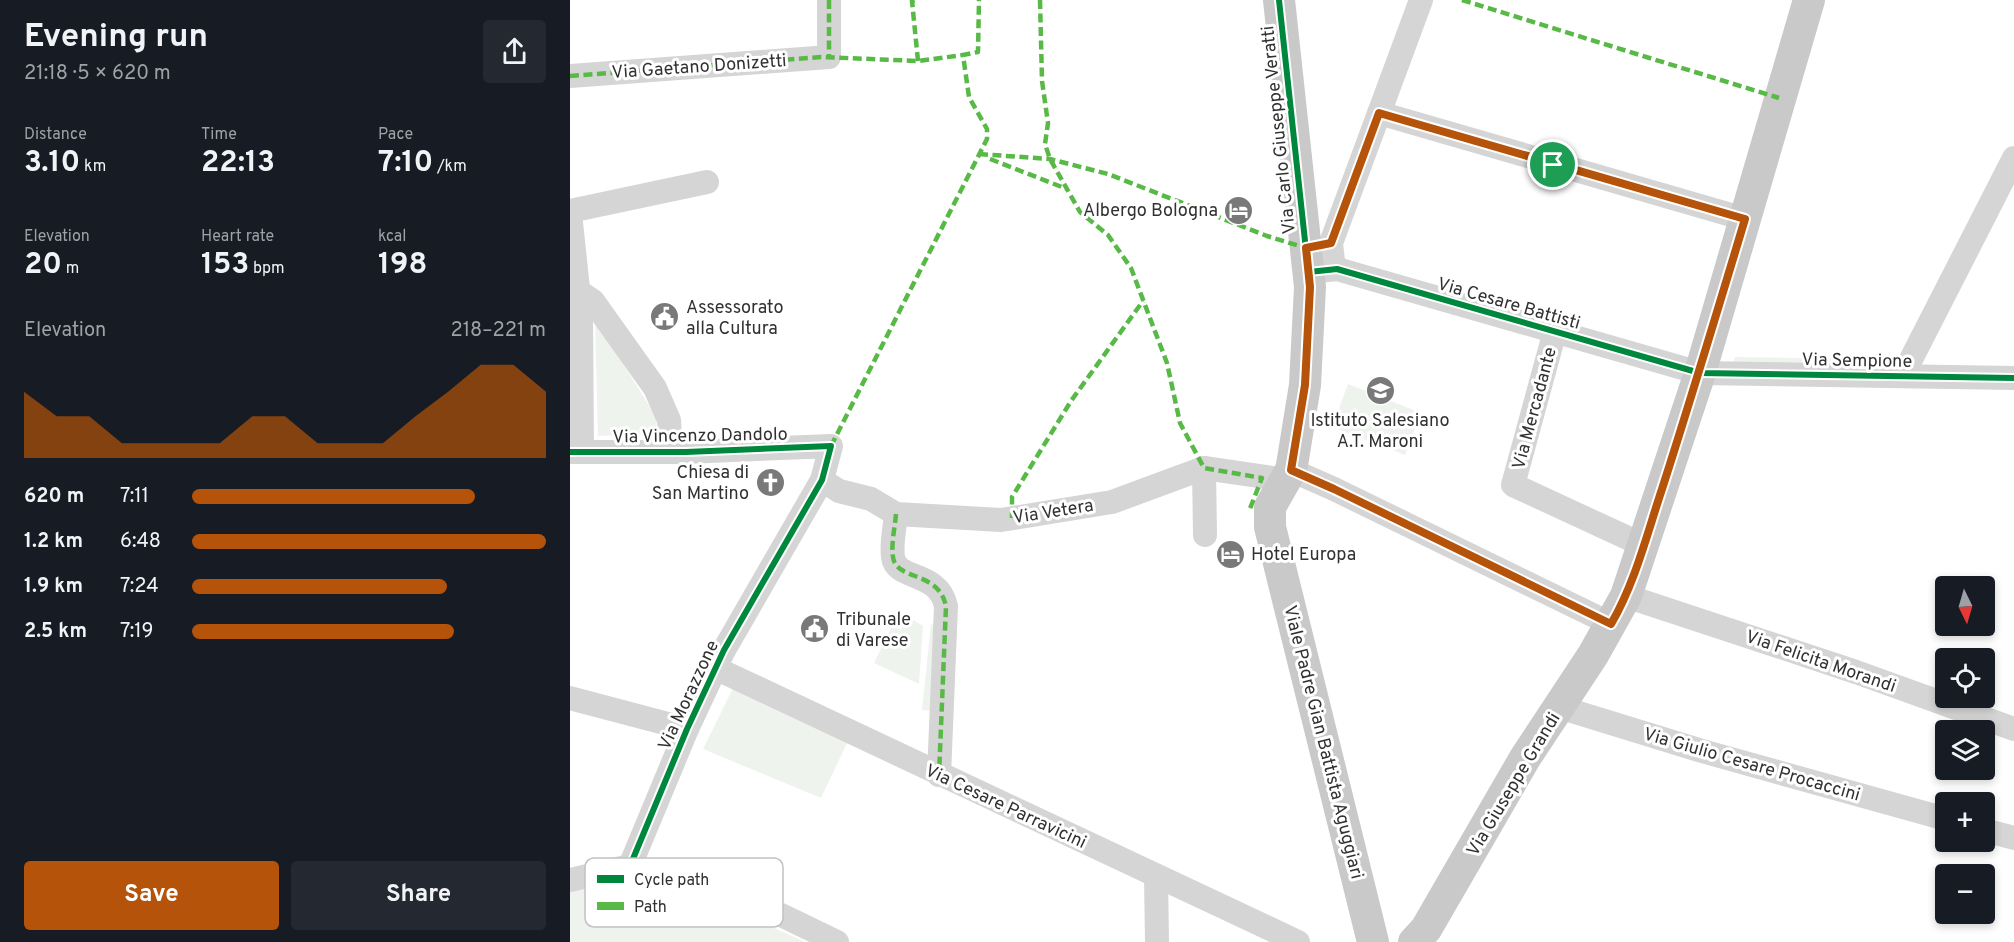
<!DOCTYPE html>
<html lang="en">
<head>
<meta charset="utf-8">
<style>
	:root { --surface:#171b24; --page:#242831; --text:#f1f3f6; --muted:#9ea1a6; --accent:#b45309 }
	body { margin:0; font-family:Overpass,sans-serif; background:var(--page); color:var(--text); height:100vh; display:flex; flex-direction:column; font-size:22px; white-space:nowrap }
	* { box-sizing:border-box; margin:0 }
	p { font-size:20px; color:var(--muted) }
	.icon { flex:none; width:33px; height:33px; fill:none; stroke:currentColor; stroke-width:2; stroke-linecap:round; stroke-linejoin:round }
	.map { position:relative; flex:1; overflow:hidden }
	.drawer { display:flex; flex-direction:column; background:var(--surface); width:570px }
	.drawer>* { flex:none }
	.needle { width:39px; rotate:175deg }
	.fabs { position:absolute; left:1365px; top:576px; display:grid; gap:12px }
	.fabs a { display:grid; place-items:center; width:60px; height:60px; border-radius:6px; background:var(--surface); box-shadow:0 3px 9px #0003; font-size:30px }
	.pin { position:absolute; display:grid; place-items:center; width:51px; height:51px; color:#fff; margin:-26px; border:3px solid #fff; border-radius:50%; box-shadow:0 2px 6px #0007 }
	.round { display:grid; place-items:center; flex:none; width:63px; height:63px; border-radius:6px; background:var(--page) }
	.head { display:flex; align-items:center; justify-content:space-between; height:102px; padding:0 24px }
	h1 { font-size:33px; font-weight:700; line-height:45px }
	.metrics { display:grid; grid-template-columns:repeat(3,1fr); gap:9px; height:102px; padding:6px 24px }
	.metrics div { display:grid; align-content:center }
	.metrics b { font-size:30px; font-weight:700 }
	.metrics small { font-size:16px; font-weight:400 }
	.metrics p { font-size:16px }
	.chart { height:168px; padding:12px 24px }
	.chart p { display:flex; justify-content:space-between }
	.chart svg { width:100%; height:108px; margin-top:6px; fill:var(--accent); opacity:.7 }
	.primary-button { display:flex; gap:12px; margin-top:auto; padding:12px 24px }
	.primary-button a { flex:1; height:69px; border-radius:6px; background:var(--accent); color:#fff; font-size:24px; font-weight:700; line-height:69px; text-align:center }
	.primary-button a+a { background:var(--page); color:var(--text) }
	ul { padding:0 24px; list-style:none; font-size:20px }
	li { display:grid; grid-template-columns:96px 72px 1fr; align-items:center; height:45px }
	li i { height:15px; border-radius:8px; background:var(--accent) }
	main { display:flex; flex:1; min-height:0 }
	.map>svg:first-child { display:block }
	.green { fill:#eff3ed }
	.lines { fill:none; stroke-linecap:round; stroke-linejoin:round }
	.minor { stroke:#d5d5d5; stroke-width:24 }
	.major { stroke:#c9c9c9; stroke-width:32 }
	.quiet { stroke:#58b947; stroke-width:4.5; stroke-dasharray:9 4.5; stroke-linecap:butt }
	.cycleway-casing { stroke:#fff; stroke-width:10 }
	.cycleway { stroke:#00873e; stroke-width:6 }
	.route-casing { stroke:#fff; stroke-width:12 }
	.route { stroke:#b45309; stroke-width:8 }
	.labels { text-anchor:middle; stroke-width:6; stroke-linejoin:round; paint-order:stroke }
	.street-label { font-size:18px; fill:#313131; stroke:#fff }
	.poi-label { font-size:18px; fill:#313131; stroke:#fff; text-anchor:start }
	.key { fill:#fff; stroke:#c1c1c1; stroke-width:1.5 }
	.key-label { font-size:16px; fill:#313131 }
</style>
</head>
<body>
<main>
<section class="drawer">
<div class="head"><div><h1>Evening run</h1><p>21:18 · 5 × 620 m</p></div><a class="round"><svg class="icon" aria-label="share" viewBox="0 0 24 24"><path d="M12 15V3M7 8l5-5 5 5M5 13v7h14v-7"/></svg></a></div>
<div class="metrics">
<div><p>Distance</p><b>3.10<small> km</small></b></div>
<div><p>Time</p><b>22:13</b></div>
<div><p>Pace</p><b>7:10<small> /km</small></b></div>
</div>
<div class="metrics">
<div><p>Elevation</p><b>20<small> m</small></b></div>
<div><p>Heart rate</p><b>153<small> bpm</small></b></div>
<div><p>kcal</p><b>198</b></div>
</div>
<div class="chart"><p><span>Elevation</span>218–221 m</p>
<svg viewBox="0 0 160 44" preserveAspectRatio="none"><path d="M0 44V17L10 27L20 27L30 38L40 38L50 38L60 38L70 27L80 27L90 38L100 38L110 38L120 27L130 17L140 6L150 6L160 17V44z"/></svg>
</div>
<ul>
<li><b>620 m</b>7:11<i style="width:80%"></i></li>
<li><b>1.2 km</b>6:48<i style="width:100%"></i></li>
<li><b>1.9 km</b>7:24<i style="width:72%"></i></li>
<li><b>2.5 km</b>7:19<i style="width:74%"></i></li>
</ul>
<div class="primary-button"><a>Save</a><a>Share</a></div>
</section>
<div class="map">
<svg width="1444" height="942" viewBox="0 0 1444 942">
	<rect width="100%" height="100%" fill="#fff"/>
	<g class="green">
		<polygon points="25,318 86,417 87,434 28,436"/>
		<polygon points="1165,357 1320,360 1323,371 1162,369"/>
		<polygon points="778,384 851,413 835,455 762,427"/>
		<polygon points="337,616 353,626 349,684 304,663 322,626 331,630"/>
		<polygon points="361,624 371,629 362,711 352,710"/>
		<polygon points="164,686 279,739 251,798 133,749"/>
		<polygon points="66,876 129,894 235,942 0,942 0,889"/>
	</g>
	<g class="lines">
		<g class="minor">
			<polyline points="0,76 259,57 259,0"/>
			<polyline points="809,113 1175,219"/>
			<polyline points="0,211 137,182"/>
			<polyline points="0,213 11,317 12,452"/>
			<polyline points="767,269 763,261 761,243 851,0"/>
			<polyline points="739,272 767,269 1130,373 1444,378"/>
			<polyline points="8,291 23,301 85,388 99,420 101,451"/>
			<polyline points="985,331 943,485 1073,545"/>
			<polyline points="1333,375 1444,158"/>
			<polyline points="0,452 116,452 261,446 252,480 154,650 117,729 60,866"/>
			<polyline points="634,468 635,535"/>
			<polyline points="721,470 764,489 1041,624"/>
			<polyline points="252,480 269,491 301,499 326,514 431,520 542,502 634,468 717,480"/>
			<path d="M326,514C325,527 321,543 323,557C326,581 368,570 376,606L369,775"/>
			<polyline points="1056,596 1286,672 1444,729"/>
			<polyline points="145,668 728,942"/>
			<polyline points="0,698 117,729"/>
			<polyline points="989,707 1132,751 1376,819"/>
			<polyline points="1414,830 1444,838"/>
			<polyline points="586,876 587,942"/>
			<polyline points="0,880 60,866 136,889 209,914 267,942"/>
		</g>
		<g class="major">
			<polyline points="709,0 740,287 735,385 722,465 721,470 700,507 700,527 803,942"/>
			<polyline points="844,942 856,929 955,758 1023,655 1056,596 1130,373 1239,0"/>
		</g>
		<g class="quiet">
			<polyline points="259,0 259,57"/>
			<polyline points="470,0 472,81 478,123 475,144 480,159 510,212 538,235 561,268 597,363 610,423 634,468 692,478 679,511"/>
			<polyline points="892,0 1209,98"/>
			<polyline points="348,61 342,1 348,0"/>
			<polyline points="0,76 251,57 348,61 393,55"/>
			<polyline points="409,154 480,159 538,174 697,236 736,248"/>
			<polyline points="420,159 497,189"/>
			<polyline points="261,446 417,139 417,129 399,97 393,55 408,52 409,0"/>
			<path d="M326,514C325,527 321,543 323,557C326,581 368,570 376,606L369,775"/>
			<polyline points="442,518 442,497 501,401 573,301"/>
		</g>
		<defs>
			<g id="cycleway">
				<polyline points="709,0 740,287 735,385 721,470"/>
				<polyline points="739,272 767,269 1130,373 1444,378"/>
				<polyline points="0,452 116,452 261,446 252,480 154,650 117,729 60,866"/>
			</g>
		</defs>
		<use href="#cycleway" class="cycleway-casing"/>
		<use href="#cycleway" class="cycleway"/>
	</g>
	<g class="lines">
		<defs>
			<path id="route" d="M809,113L1175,219C1148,309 1121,399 1092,489C1077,534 1065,583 1041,624L764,489L721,470L735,385L740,287L736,248L761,243Z"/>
		</defs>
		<use href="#route" class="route-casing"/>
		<use href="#route" class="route"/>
	</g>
	<defs>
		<symbol id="hotel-disc" viewBox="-11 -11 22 22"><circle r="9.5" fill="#797979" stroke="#fff"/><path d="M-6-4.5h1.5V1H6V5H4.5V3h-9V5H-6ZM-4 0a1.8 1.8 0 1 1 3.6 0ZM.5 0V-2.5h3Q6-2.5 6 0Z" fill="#fff"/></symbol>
		<symbol id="civic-disc" viewBox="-11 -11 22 22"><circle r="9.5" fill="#797979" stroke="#fff"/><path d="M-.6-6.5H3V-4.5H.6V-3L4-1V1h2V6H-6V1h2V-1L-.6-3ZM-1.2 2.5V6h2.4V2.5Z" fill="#fff"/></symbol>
		<symbol id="school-disc" viewBox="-11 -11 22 22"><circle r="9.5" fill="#797979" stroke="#fff"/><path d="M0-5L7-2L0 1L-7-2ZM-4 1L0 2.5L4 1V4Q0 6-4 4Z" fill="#fff"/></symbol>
		<symbol id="church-disc" viewBox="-11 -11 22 22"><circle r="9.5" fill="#797979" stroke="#fff"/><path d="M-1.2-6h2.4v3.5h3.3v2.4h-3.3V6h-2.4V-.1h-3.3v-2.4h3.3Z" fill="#fff"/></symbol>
	</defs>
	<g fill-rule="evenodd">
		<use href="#hotel-disc" x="652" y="194" width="33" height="33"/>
		<use href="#civic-disc" x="78" y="300" width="33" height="33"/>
		<use href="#school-disc" x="794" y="374" width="33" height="33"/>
		<use href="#church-disc" x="184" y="466" width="33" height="33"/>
		<use href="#hotel-disc" x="644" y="538" width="33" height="33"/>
		<use href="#civic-disc" x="228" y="612" width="33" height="33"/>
	</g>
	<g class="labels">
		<g class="street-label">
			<text transform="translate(129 66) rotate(-4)" y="6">Via Gaetano Donizetti</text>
			<text transform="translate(708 130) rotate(-96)" y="6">Via Carlo Giuseppe Veratti</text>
			<text transform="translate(939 303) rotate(16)" y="6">Via Cesare Battisti</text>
			<text transform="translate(1287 360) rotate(1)" y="6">Via Sempione</text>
			<text transform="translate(964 408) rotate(-75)" y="6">Via Mercadante</text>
			<text transform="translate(130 435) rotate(-1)" y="6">Via Vincenzo Dandolo</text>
			<text transform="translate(483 511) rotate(-9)" y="6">Via Vetera</text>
			<text transform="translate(1251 661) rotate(19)" y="6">Via Felicita Morandi</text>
			<text transform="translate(118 695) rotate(-65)" y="6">Via Morazzone</text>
			<text transform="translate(754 742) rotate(76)" y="6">Viale Padre Gian Battista Aguggiari</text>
			<text transform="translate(1182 764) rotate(16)" y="6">Via Giulio Cesare Procaccini</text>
			<text transform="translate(943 784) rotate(-59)" y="6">Via Giuseppe Grandi</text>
			<text transform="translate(436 806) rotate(25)" y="6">Via Cesare Parravicini</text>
		</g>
		<g class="poi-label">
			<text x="648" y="216" text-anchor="end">Albergo Bologna</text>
			<text x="116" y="313">Assessorato<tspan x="116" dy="21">alla Cultura</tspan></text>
			<text x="810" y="426" text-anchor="middle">Istituto Salesiano<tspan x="810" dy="21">A.T. Maroni</tspan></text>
			<text x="179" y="478" text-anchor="end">Chiesa di<tspan x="179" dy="21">San Martino</tspan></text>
			<text x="681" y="560">Hotel Europa</text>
			<text x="266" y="625">Tribunale<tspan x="266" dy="21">di Varese</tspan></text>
		</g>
	</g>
	<rect x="15" y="858" width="198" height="69" rx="9" class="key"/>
	<rect x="27" y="875" width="27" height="8" fill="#00873e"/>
	<rect x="27" y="902" width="27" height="8" fill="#58b947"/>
	<g class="key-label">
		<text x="64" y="885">Cycle path</text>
		<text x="64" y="912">Path</text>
	</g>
</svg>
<div class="fabs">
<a><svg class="needle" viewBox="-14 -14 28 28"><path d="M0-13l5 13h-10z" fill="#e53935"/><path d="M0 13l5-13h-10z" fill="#9ea1a6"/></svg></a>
<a><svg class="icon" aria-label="locate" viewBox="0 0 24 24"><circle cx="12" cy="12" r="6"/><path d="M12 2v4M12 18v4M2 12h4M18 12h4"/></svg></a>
<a><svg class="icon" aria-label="layers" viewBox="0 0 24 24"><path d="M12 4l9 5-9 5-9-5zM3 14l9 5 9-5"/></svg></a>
<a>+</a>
<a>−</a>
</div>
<div class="pin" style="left:983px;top:165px;background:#1e9e55"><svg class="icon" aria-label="arrive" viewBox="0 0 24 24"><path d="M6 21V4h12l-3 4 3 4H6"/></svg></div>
</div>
</main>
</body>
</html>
